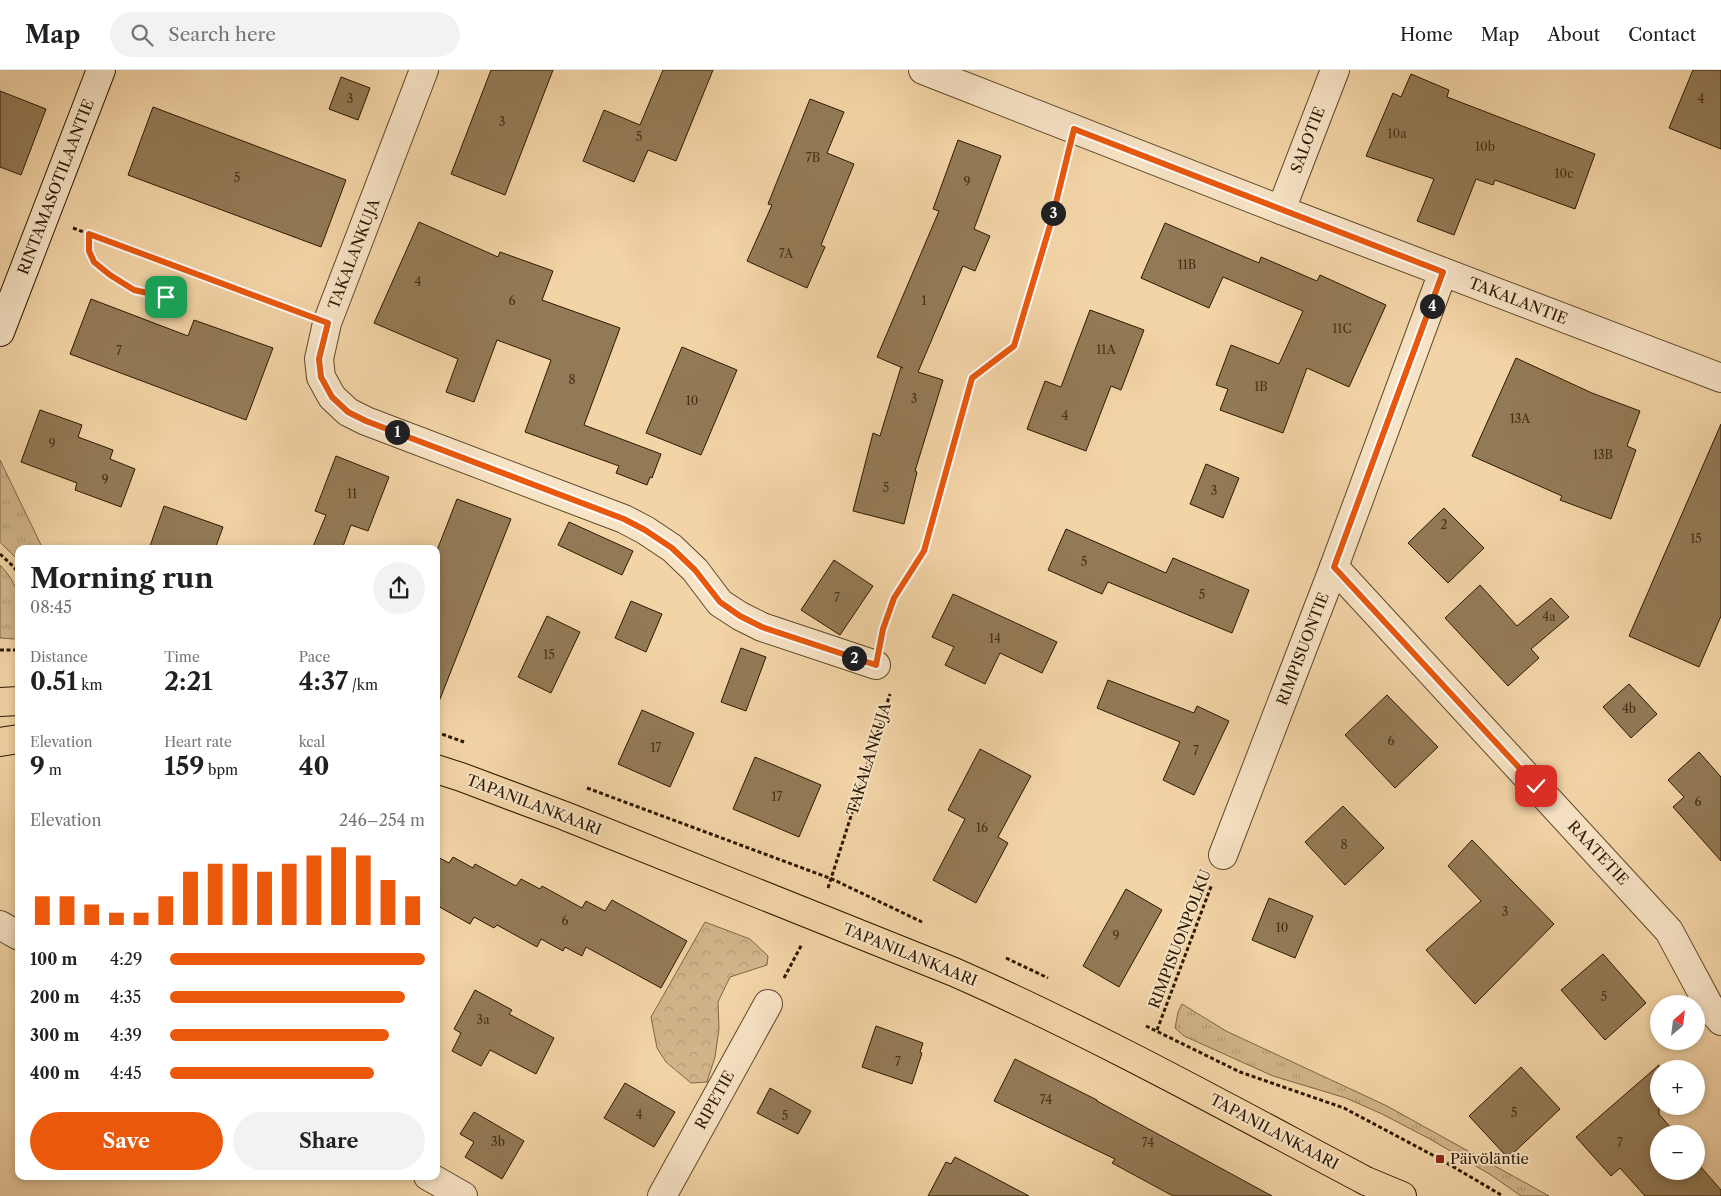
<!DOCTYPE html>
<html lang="en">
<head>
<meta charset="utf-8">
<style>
	:root { --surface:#fff; --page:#f2f2f2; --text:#202124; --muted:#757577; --line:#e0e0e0; --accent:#ea580c }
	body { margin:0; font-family:"Libre Caslon Text",serif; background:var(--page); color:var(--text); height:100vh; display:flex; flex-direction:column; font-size:19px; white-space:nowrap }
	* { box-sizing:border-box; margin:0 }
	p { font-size:16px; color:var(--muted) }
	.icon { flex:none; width:28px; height:28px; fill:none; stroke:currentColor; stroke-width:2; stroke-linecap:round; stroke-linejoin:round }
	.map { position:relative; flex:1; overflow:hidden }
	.details { position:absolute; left:15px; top:475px; width:425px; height:635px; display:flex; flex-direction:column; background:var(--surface); border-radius:10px; box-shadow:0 2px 8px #0003 }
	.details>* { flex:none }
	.needle { width:32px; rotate:28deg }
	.fabs { position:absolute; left:1650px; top:925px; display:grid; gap:10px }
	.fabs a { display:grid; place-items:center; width:55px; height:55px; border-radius:50%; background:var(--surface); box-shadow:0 2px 8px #0003; font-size:25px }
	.pin { position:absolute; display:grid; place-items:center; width:42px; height:42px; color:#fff; margin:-21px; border-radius:10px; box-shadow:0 2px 8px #0006 }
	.km { position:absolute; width:25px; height:25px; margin:-12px; border-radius:50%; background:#222; color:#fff; font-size:14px; line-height:25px; text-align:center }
	.round { display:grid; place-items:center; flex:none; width:52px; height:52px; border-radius:26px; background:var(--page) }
	.overview { display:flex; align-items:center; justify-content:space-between; height:85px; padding:0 15px }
	h1 { font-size:28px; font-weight:800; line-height:38px }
	.figures { display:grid; grid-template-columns:repeat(3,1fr); gap:8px; height:85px; padding:5px 15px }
	.figures div { display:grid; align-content:center }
	.figures b { font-size:25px; font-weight:800 }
	.figures small { font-size:14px; font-weight:400 }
	.figures p { font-size:14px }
	.chart { height:140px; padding:10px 15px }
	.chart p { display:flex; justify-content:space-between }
	.chart svg { width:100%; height:90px; margin-top:5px; stroke:var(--accent); stroke-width:6 }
	.cta { display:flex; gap:10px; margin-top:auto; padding:10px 15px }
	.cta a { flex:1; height:58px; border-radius:30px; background:var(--accent); color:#fff; font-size:20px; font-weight:800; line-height:58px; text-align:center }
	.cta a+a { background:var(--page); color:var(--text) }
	ul { padding:0 15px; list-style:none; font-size:16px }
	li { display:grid; grid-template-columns:80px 60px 1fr; align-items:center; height:38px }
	li i { height:12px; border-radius:6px; background:var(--accent) }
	header { display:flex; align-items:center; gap:30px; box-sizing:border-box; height:70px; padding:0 25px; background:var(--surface); border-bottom:1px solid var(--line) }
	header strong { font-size:24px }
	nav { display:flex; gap:28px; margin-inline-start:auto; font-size:18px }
	.search { width:350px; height:45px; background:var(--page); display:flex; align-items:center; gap:12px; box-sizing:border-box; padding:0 18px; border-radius:28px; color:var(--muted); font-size:19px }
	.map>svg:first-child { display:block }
	.grass { fill:url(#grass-tufts); stroke:#7e6645 }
	.forest { fill:url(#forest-crowns); stroke:#7e6645 }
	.building { fill:#937a56; stroke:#2c1900 }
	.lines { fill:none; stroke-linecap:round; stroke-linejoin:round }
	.street-casing { stroke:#5e482a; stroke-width:30 }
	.secondary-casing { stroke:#2c1900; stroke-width:30 }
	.primary-casing { stroke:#2c1900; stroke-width:30 }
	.path { stroke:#2c1900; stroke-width:3; stroke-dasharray:4 2.5; stroke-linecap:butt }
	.street { stroke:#f7e3c5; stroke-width:28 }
	.secondary { stroke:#f7e3c5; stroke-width:28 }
	.primary { stroke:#f3d4a6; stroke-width:28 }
	.route-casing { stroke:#fff; stroke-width:10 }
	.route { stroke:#ea580c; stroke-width:6 }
	.poi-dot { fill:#8f2418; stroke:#f7e3c5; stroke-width:2 }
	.labels { text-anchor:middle; stroke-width:4; stroke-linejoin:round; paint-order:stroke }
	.number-label { font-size:12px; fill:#463116 }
	.street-label { font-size:15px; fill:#2c1900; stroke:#f7e3c5 }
	.poi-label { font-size:15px; fill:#2c1900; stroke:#f7e3c5; text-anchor:start }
</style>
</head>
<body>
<header>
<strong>Map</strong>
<div class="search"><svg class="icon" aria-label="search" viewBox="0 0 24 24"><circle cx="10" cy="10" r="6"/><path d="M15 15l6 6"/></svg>Search here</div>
<nav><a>Home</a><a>Map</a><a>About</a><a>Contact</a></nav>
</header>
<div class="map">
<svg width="1721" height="1126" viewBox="0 0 1721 1126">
	<defs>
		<pattern id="grass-tufts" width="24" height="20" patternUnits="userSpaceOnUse" patternTransform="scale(1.25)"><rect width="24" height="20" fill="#d1b48a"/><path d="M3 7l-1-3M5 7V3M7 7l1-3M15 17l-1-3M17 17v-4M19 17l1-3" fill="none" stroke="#b49a75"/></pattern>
		<pattern id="forest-crowns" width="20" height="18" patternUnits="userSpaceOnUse" patternTransform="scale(1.25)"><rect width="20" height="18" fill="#d1b48a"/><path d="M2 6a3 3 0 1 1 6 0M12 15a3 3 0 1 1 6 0" fill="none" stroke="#b49a75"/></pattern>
	</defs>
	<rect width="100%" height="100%" fill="#f3d4a6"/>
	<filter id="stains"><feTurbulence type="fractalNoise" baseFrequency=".004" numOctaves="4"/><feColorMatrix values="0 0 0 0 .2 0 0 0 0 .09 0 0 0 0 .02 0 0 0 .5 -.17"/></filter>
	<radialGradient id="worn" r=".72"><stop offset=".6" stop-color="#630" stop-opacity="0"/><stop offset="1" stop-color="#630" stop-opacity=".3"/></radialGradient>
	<g class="grass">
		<polygon points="0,390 43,479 19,479 19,491 0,472"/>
		<path d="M0,495C24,520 19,535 19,567L14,569L0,568Z"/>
		<polygon points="1182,934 1226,961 1387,1036 1549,1126 1521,1126 1491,1105 1430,1069 1382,1044 1346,1028 1273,1006 1184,966 1175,958 1178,942"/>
	</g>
	<polygon class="forest" points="705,852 750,869 768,886 767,895 730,907 718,932 719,959 715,987 707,1012 691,1013 666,992 657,978 651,947"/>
	<g class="building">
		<polygon points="491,0 553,0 505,125 451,104"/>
		<polygon points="663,0 713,0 676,91 648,80 634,112 583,91 604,40 640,55"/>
		<polygon points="1693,0 1721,0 1721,79 1669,58"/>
		<polygon points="1411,4 1449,20 1447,27 1595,84 1575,139 1495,110 1493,115 1476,109 1454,165 1417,151 1434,109 1366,86 1393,23 1401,27"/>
		<polygon points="341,7 370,18 358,50 329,39"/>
		<polygon points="0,21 46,39 21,105 0,97"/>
		<polygon points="810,29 844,42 827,83 854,94 821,175 825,177 807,218 747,191 772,135 768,134"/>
		<polygon points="153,37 346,110 321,177 128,105"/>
		<polygon points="958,70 1001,86 974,159 990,166 975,201 963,196 918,302 943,310 915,401 917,402 904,454 853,441 873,363 880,366 901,297 903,298 877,287 939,141 933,139"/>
		<polygon points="419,152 498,187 500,182 553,201 542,230 620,258 584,355 661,384 652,408 650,407 647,415 616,403 619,396 525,362 551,290 497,270 474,332 446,322 458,289 374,253"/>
		<polygon points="1165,153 1259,193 1261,187 1317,211 1320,205 1386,235 1349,317 1307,298 1283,363 1220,340 1228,319 1216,315 1231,275 1279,294 1303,241 1223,207 1209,238 1141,208"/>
		<polygon points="91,229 188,266 194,250 273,278 246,350 70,284"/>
		<polygon points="1090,240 1144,260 1121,320 1111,316 1086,381 1027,359 1045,311 1061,317"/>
		<polygon points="682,277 737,300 701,385 646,363"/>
		<polygon points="1516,288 1592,323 1640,341 1627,376 1636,380 1611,449 1560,430 1562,426 1472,386"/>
		<polygon points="40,340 82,355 78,367 113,380 110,389 135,399 121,437 75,420 77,413 21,392"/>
		<polygon points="1721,354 1721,546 1699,597 1629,566"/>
		<polygon points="336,386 389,407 368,461 351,455 342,479 312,479 326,445 315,441"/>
		<polygon points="1206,394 1239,408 1223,448 1190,434"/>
		<polygon points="457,429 511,449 438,634 436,633 436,483"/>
		<polygon points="164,436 223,457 215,479 149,479"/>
		<polygon points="1444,438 1484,478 1448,513 1408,473"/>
		<polygon points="569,452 633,481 622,505 558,475"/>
		<polygon points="1066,459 1166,503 1173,488 1249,520 1232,563 1108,512 1102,524 1048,500"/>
		<polygon points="834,490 873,516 840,565 801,540"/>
		<polygon points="1480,515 1517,556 1551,528 1569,547 1531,579 1539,588 1508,616 1445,548"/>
		<polygon points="953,524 1057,572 1042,603 1000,583 985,614 945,595 954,577 932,567"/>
		<polygon points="631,531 662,544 646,582 615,568"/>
		<polygon points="547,546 580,562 551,623 518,607"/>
		<polygon points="741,578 766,587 746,641 721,632"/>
		<polygon points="1108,610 1194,643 1197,636 1229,651 1194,725 1163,710 1180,672 1097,638"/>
		<polygon points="1629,614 1657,644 1631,668 1603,637"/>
		<polygon points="1387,625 1438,677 1395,718 1345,665"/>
		<polygon points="642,640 694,663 670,717 618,694"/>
		<polygon points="980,679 1031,706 998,767 1008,773 976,833 933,810 965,749 948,740"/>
		<polygon points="1699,682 1721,707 1721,791 1673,737 1684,727 1668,710"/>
		<polygon points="755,687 821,715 799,767 733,739"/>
		<polygon points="1343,736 1384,778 1345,815 1305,772"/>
		<polygon points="1472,770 1554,854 1475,934 1426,880 1481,831 1448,796"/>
		<polygon points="436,786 449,793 453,787 473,798 475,794 516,816 521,809 540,819 542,816 582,838 586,831 605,841 612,830 687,871 661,918 586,877 582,886 565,877 563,881 541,869 537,877 497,855 494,858 474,847 470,854 436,835"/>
		<polygon points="1126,819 1162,840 1119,917 1083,896"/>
		<polygon points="1269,828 1313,846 1295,888 1252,870"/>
		<polygon points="1603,884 1646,933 1605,970 1561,920"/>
		<polygon points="475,920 512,940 509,944 554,968 536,1004 490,980 481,996 452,981 461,963 454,959"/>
		<polygon points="876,956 923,973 920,982 922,983 912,1014 862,997"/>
		<polygon points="1015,989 1097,1030 1097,1031 1272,1126 1173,1126 1112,1093 1115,1089 994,1031"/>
		<polygon points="1659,995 1659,1044 1676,1064 1659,1064 1659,1101 1696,1101 1696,1088 1702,1095 1700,1096 1721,1120 1721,1126 1645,1126 1620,1098 1611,1106 1576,1067"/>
		<polygon points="1521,997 1560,1039 1508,1088 1469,1046"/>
		<polygon points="625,1013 675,1042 654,1077 604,1048"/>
		<polygon points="770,1018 811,1041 798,1064 757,1043"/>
		<polygon points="474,1042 524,1071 502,1109 465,1087 474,1072 460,1064"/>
		<polygon points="955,1087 1029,1126 928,1126 946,1092 951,1094"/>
	</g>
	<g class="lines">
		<defs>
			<g id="street">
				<polyline points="424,0 327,253 319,289 321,307 332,327 348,342 366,351 624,449 645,460 672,478 695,500 720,533 740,546 762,557 876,595"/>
				<polyline points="923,0 1294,145 1721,308"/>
				<polyline points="1281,140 1335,0"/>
				<polyline points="1334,497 1669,861 1712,941 1721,951"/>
				<polyline points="1223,785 1334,497 1443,202"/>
				<polyline points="0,855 19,866"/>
				<polyline points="428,1106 463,1126"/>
				<polyline points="662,1126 768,934"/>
			</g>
			<polyline id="secondary" points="0,262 101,0"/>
			<g id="primary">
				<polyline points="0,632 19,631"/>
				<polyline points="0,672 19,669"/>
				<path d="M436,699L461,707L565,746L954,902C1095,964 1230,1039 1366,1111L1402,1126"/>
			</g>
		</defs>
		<use href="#street" class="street-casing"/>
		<use href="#secondary" class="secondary-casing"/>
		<use href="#primary" class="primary-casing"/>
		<g class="path">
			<polyline points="73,158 296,242"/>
			<polyline points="89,164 89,181 94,192 110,205 134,220 166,227"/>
			<polyline points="0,484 14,497 19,505"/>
			<polyline points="882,565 894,528 924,481 971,308 1014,276 1052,149 1066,89"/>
			<polyline points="0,580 19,580"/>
			<polyline points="436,662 464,672"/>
			<polyline points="587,718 832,809 922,852"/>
			<polyline points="828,818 890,624"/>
			<polyline points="1006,888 1048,908"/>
			<polyline points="784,908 802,874"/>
			<polyline points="1146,956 1240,1002 1344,1038 1440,1089 1503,1126"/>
			<polyline points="1157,960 1212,814"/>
		</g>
		<use href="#street" class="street"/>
		<use href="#secondary" class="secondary"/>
		<use href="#primary" class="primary"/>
	</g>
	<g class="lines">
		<defs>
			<polyline id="route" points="166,227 134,220 110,205 94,192 89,181 89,164 328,253 319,289 321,307 332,327 348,342 366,351 624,449 645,460 672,478 695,500 720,532 740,546 762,557 876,595 883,559 894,528 924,481 972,308 1014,276 1052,149 1074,59 1443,202 1334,497 1536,716"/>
		</defs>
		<use href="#route" class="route-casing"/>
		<use href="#route" class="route"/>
	</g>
	<rect class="poi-dot" x="1435" y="1084" width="10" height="10" rx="2.5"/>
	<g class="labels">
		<g class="number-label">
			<text x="350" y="33">3</text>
			<text x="1701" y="33">4</text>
			<text x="502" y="56">3</text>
			<text x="1397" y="68">10a</text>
			<text x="639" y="71">5</text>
			<text x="1485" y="81">10b</text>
			<text x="813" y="92">7B</text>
			<text x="1564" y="108">10c</text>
			<text x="237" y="112">5</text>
			<text x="967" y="116">9</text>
			<text x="786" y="188">7A</text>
			<text x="1187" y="199">11B</text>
			<text x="418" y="216">4</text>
			<text x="512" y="235">6</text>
			<text x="924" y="235">1</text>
			<text x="1342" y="263">11C</text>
			<text x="1106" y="284">11A</text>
			<text x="119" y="285">7</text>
			<text x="572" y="314">8</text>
			<text x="1261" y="321">1B</text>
			<text x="914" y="333">3</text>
			<text x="692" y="335">10</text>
			<text x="1065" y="350">4</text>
			<text x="1520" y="353">13A</text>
			<text x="52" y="378">9</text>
			<text x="1603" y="389">13B</text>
			<text x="105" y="414">9</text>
			<text x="886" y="422">5</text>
			<text x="1214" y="425">3</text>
			<text x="352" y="428">11</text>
			<text x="1444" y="459">2</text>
			<text x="1696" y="473">15</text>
			<text x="1084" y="496">5</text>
			<text x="1202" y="529">5</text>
			<text x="837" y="532">7</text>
			<text x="1549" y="551">4a</text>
			<text x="995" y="573">14</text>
			<text x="549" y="589">15</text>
			<text x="1629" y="643">4b</text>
			<text x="1391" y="675">6</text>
			<text x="656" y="682">17</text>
			<text x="1196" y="685">7</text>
			<text x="777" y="731">17</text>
			<text x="1698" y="736">6</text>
			<text x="982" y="762">16</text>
			<text x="1344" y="779">8</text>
			<text x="1505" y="846">3</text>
			<text x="565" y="855">6</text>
			<text x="1282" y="862">10</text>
			<text x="1116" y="870">9</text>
			<text x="1604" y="931">5</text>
			<text x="483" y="954">3a</text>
			<text x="898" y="996">7</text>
			<text x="1046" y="1034">74</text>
			<text x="1514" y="1047">5</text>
			<text x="639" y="1049">4</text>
			<text x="785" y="1050">5</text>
			<text x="498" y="1076">3b</text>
			<text x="1148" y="1077">74</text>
			<text x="1620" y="1077">7</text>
		</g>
		<g class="street-label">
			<text transform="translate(1308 70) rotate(-69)" y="5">SALOTIE</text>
			<text transform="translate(56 117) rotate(-69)" y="5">RINTAMASOTILAANTIE</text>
			<text transform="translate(354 184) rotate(-69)" y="5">TAKALANKUJA</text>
			<text transform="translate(1518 231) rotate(21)" y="5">TAKALANTIE</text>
			<text transform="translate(1303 579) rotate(-69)" y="5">RIMPISUONTIE</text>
			<text transform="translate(869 689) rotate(-73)" y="5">TAKALANKUJA</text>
			<text transform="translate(534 735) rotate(21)" y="5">TAPANILANKAARI</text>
			<text transform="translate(1598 783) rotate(47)" y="5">RAATETIE</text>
			<text transform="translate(1180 869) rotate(-69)" y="5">RIMPISUONPOLKU</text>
			<text transform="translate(910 885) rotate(22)" y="5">TAPANILANKAARI</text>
			<text transform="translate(715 1030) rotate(-61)" y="5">RIPETIE</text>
			<text transform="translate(1274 1062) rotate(28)" y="5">TAPANILANKAARI</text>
		</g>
		<g class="poi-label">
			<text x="1450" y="1094">Päivöläntie</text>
		</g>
	</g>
	<rect width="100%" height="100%" filter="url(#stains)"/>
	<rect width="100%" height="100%" fill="url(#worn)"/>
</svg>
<div class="fabs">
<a><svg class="needle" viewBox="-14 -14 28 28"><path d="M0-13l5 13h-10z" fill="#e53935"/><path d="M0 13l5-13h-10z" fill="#757577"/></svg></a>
<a>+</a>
<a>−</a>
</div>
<div class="pin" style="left:166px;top:227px;background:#1e9e55"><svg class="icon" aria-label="arrive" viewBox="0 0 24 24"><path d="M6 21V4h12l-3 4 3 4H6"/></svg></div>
<div class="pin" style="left:1536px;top:716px;background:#d93025"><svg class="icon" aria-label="check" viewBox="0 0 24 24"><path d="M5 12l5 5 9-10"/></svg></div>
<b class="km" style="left:397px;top:362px">1</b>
<b class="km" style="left:854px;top:588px">2</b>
<b class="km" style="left:1053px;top:143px">3</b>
<b class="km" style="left:1432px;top:236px">4</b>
<section class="details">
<div class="overview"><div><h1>Morning run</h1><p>08:45</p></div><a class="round"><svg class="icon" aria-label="share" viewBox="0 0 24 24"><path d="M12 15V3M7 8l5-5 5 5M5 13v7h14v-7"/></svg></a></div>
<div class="figures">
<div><p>Distance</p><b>0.51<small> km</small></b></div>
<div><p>Time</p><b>2:21</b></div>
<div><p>Pace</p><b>4:37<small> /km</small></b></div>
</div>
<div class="figures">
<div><p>Elevation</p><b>9<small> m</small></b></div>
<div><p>Heart rate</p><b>159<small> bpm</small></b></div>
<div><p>kcal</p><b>40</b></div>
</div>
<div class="chart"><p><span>Elevation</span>246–254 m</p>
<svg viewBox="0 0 160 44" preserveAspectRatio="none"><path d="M5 44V30M15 44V30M25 44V34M35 44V38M45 44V38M55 44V30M65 44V18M75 44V14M85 44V14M95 44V18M105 44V14M115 44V10M125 44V6M135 44V10M145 44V22M155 44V30"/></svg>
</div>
<ul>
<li><b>100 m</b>4:29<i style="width:100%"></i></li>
<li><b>200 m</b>4:35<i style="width:92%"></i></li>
<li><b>300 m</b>4:39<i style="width:86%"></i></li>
<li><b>400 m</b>4:45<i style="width:80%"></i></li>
</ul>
<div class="cta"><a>Save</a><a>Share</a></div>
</section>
</div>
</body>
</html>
